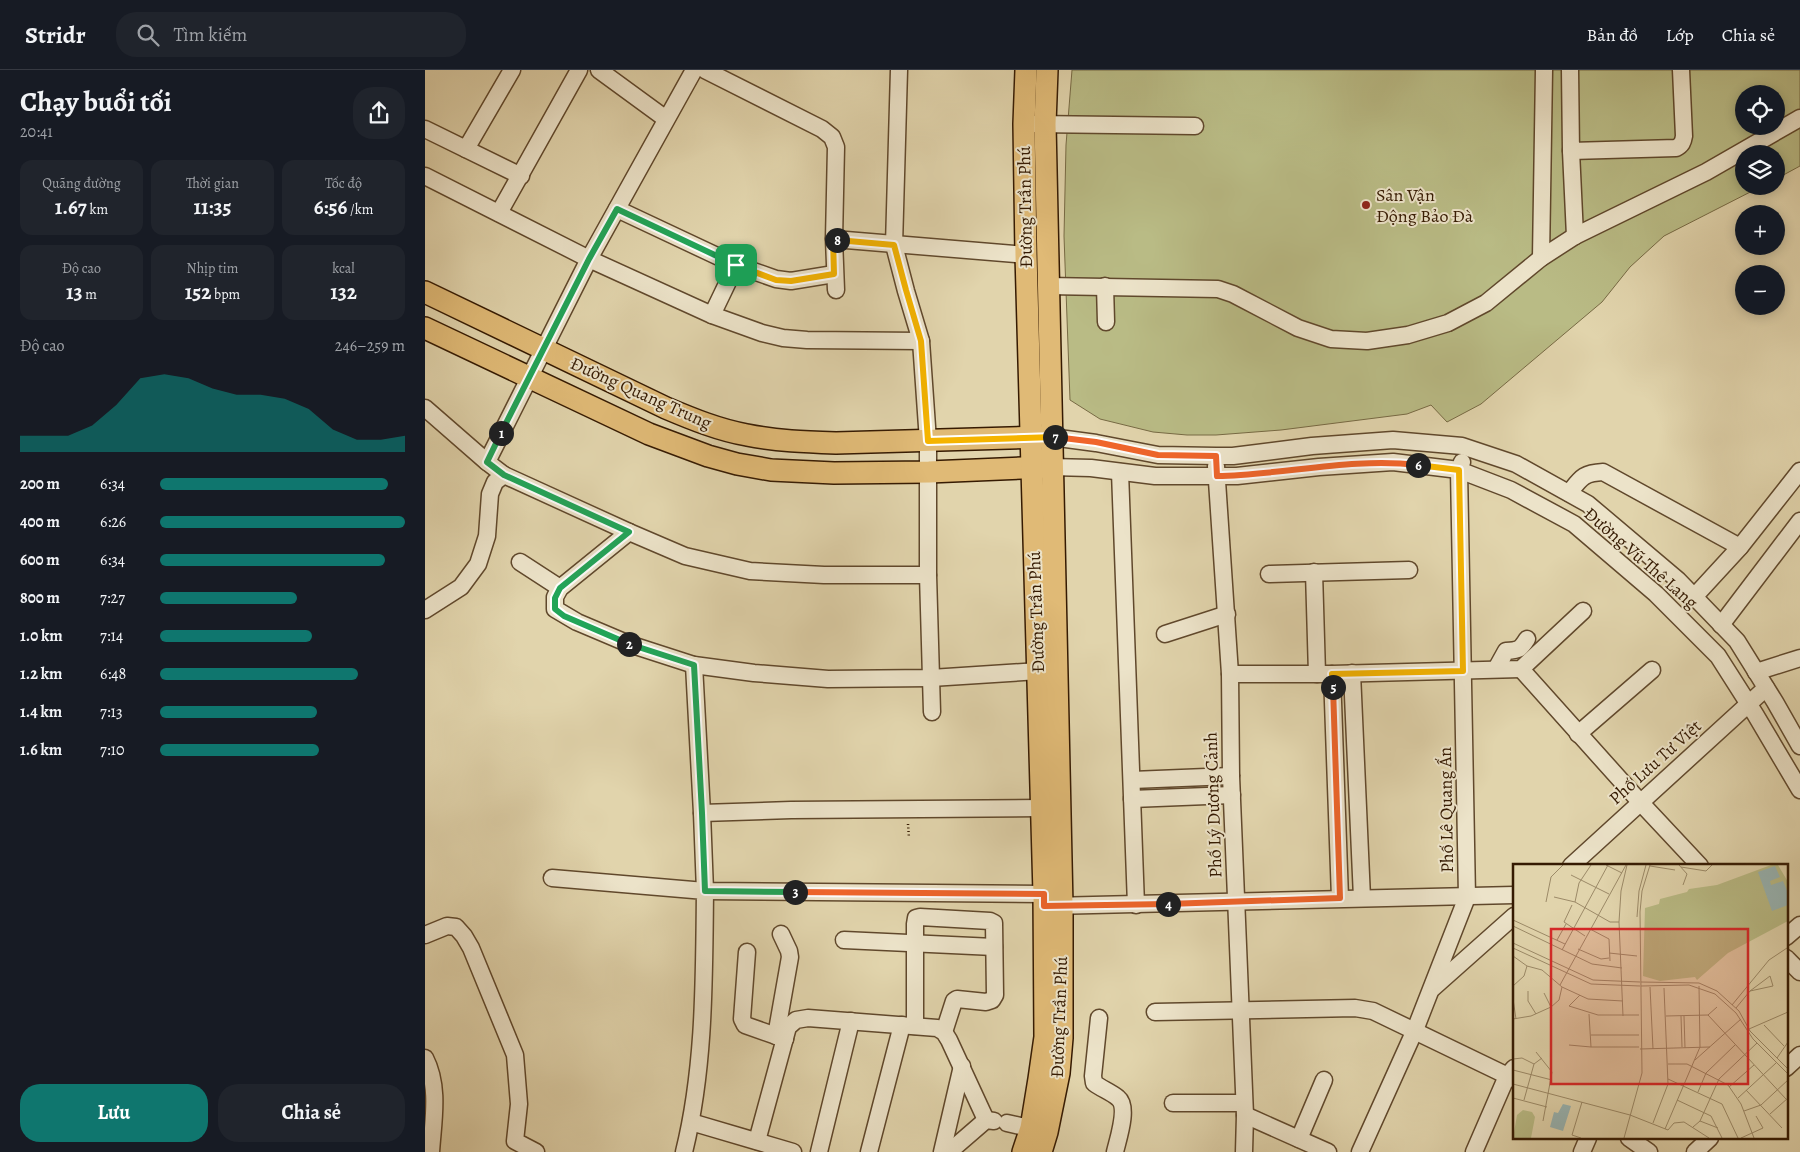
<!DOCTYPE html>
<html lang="vi">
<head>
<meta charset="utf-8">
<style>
	:root { --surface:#171b24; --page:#20242c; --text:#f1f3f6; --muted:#9ea1a6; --line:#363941; --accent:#0f766e }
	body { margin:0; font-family:Alegreya,serif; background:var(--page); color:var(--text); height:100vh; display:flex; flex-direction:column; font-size:19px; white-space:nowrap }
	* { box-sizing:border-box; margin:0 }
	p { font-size:16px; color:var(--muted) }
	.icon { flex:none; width:28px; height:28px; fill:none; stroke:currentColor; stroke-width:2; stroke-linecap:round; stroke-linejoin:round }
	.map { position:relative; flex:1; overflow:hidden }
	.panel { display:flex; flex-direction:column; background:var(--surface); width:425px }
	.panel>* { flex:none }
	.buttons { position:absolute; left:1310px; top:15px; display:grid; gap:10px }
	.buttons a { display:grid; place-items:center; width:50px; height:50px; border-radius:50%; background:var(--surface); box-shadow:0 2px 12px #0003; font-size:25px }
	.pin { position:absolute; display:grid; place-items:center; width:42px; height:42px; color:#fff; margin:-21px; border-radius:10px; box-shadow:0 2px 8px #0006 }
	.km { position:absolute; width:25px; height:25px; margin:-12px; border-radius:50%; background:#222; color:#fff; font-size:14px; line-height:25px; text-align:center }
	.round { display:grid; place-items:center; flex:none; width:52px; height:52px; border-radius:20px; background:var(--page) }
	.head { display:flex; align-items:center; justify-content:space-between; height:85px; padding:0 20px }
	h1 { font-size:28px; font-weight:700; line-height:38px }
	.figures { display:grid; grid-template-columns:repeat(3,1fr); gap:8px; height:85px; padding:5px 20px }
	.figures div { display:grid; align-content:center; border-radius:12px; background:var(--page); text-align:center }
	.figures b { font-size:21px; font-weight:700 }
	.figures small { font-size:14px; font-weight:400 }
	.figures p { font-size:14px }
	.chart { height:140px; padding:10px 20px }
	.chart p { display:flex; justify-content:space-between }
	.chart svg { width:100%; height:90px; margin-top:5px; fill:var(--accent); opacity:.7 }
	.cta { display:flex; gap:10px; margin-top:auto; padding:10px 20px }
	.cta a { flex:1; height:58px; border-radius:20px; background:var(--accent); color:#fff; font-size:20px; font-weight:700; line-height:58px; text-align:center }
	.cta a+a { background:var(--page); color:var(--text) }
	ul { padding:0 20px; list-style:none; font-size:16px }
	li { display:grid; grid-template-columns:80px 60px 1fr; align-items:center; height:38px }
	li i { height:12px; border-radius:6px; background:var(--accent) }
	header { display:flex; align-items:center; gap:30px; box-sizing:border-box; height:70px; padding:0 25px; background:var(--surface); border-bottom:1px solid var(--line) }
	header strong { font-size:24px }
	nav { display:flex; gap:28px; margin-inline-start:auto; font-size:18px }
	.search { width:350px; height:45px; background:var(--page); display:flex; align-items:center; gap:12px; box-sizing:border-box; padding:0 18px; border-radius:20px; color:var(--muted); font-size:19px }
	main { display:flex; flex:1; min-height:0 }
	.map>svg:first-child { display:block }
	.grass { fill:#b9bb85; stroke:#776a44; fill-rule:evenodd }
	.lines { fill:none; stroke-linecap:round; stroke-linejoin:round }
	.minor-casing { stroke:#60482c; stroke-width:19 }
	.major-casing { stroke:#351a02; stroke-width:24 }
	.path { stroke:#351a02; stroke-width:2.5; stroke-dasharray:1 2.5; stroke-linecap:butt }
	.minor { stroke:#ece3c9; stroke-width:16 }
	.major { stroke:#e0ba76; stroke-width:21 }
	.split-1-casing { stroke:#fff; stroke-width:10 }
	.split-2-casing { stroke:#fff; stroke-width:10 }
	.split-3-casing { stroke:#fff; stroke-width:10 }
	.split-4-casing { stroke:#fff; stroke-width:10 }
	.split-5-casing { stroke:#fff; stroke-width:10 }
	.split-6-casing { stroke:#fff; stroke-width:10 }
	.split-7-casing { stroke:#fff; stroke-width:10 }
	.split-8-casing { stroke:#fff; stroke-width:10 }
	.split-9-casing { stroke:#fff; stroke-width:10 }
	.split-1 { stroke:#22a559; stroke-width:6 }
	.split-2 { stroke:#22a559; stroke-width:6 }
	.split-3 { stroke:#22a559; stroke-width:6 }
	.split-4 { stroke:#f0652b; stroke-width:6 }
	.split-5 { stroke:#f0652b; stroke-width:6 }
	.split-6 { stroke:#f5b400; stroke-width:6 }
	.split-7 { stroke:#f0652b; stroke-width:6 }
	.split-8 { stroke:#f5b400; stroke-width:6 }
	.split-9 { stroke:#f5b400; stroke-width:6 }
	.poi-dot { fill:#8f2418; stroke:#ece3c9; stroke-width:2 }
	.labels { text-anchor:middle; stroke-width:4; stroke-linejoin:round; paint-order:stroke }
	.poi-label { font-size:18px; fill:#351a02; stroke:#ece3c9; text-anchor:start }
	.street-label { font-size:18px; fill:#351a02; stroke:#ece3c9 }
	.inset-road { fill:none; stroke:#9c8a68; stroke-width:1 }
	.view { fill:#d62828; fill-opacity:0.15; stroke:#d62828; stroke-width:2.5 }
	.inset-edge { fill:none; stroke:#351a02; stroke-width:2.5 }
</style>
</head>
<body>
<header>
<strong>Stridr</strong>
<div class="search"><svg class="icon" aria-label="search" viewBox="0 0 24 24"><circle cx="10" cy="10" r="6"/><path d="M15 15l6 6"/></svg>Tìm kiếm</div>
<nav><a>Bản đồ</a><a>Lớp</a><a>Chia sẻ</a></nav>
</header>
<main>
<section class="panel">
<div class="head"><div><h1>Chạy buổi tối</h1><p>20:41</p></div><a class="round"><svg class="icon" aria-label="share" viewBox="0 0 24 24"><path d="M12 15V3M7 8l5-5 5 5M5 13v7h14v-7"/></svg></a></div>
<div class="figures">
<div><p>Quãng đường</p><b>1.67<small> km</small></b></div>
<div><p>Thời gian</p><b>11:35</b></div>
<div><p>Tốc độ</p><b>6:56<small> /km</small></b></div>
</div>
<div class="figures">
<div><p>Độ cao</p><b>13<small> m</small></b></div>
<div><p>Nhịp tim</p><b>152<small> bpm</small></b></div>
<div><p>kcal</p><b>132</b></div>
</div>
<div class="chart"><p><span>Độ cao</span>246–259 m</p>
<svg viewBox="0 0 160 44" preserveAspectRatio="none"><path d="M0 44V36L10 36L20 36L30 31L40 21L50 8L60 6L70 8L80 13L90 16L100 16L110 18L120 23L130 33L140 38L150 38L160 36V44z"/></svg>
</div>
<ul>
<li><b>200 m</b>6:34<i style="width:93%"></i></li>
<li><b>400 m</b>6:26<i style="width:100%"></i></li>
<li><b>600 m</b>6:34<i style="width:92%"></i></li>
<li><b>800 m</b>7:27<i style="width:56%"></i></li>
<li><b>1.0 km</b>7:14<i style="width:62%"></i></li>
<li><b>1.2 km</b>6:48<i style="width:81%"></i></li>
<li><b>1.4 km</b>7:13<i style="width:64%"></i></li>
<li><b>1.6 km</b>7:10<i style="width:65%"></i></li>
</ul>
<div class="cta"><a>Lưu</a><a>Chia sẻ</a></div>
</section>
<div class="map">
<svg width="1375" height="1082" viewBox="0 0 1375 1082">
	<rect width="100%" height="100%" fill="#e1d4ac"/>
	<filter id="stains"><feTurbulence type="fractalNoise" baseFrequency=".004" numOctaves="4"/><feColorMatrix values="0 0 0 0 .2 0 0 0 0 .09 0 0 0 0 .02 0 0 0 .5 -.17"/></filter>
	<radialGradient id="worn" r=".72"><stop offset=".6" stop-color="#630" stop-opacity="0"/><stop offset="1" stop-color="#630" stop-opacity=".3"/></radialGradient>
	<path class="grass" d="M647,0H1375V96L1351,109V84H1319V116H1337L1239,166L1205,197L1177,232L1056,334L1022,352L1006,335L982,344L856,360L791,365H762L728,362L675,349L645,330L639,166L641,75ZM1319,24H1351V56H1319Z"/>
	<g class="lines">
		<defs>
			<g id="minor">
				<polyline points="174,0 241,49"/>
				<polyline points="280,0 397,59 407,67 411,77 409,169 411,220"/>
				<polyline points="474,0 469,175 481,221 496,271 503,371 503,505 507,642"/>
				<path d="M1145,0L1146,81L1251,78C1257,75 1258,72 1259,66L1256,0"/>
				<polyline points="609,54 770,56"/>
				<polyline points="0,59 96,106"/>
				<polyline points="41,79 87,0"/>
				<polyline points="1146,81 1150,166"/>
				<polyline points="0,106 164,189 287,245 337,263 358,268 382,270 496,271"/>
				<polyline points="192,139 311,195 351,209 366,211 409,204"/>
				<polyline points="74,143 154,0"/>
				<polyline points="409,169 601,185"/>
				<polyline points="1116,188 1119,0"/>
				<polyline points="623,216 793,219 808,224 873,258 906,269 942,271 983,265 1023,253 1061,233 1116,188 1150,166 1281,102 1375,48"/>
				<polyline points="680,216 681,252"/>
				<polyline points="287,245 311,195"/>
				<polyline points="0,338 62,392 79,405 204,462 260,486 325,501 399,505 503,505"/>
				<polyline points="626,367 671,373 733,385 791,386 808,386 887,376 968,370 1037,376 1091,394 1163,434 1253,510 1312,571 1350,632 1375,676"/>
				<polyline points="62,392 164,189 269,0"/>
				<polyline points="791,396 805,604 806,706 820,1045 819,1082"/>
				<polyline points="626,397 666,398 730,406 812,406 894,397 968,392 1034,400 1086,420 1149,454 1231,524 1293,586 1330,644 1375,720"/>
				<polyline points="695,402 711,835"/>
				<path d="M1144,423C1156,408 1158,403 1178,402L1315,477"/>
				<polyline points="204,462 135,518 130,527 130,539 152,552 204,574 269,595 329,603 403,609 506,608 614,601"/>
				<polyline points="95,492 135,518"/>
				<polyline points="889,502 892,604"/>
				<polyline points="844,504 984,500"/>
				<polyline points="1269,527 1315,477 1375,401"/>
				<polyline points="0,540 36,517 53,494 62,466 65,424 70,412 79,405"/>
				<polyline points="1296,555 1375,451"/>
				<polyline points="740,564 802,544"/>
				<polyline points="269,595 277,743 280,821 619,824"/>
				<path d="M1071,599L1081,581C1094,580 1095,580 1102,569"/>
				<polyline points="1096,599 1216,733 1275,796"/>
				<polyline points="1331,602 1375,588"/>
				<polyline points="927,603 937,828"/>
				<polyline points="805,604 907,604 1096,599 1158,541"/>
				<polyline points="907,604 915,828"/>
				<polyline points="1153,664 1227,600"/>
				<polyline points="707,710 806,706"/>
				<polyline points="707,729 807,725"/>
				<polyline points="277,743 366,740 617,738"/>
				<polyline points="1146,796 1341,618"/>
				<path d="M127,808L280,821C279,908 280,997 259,1082"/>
				<polyline points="626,836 1089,825"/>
				<polyline points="0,865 22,856 31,857 39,866 46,878 90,985 94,1034 90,1071 111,1082"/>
				<polyline points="1361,867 1375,855"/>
				<polyline points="419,870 569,877"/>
				<polyline points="322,882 317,949 320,955 360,969"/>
				<polyline points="1361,888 1375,902"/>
				<polyline points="1008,918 1089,846"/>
				<polyline points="730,942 930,938 948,941 1089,1009"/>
				<path d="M674,948L668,1006L669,1013C677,1019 686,1022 693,1028C704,1037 693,1069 690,1082"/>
				<polyline points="490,956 490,854 491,848 495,847 565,851 569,853 570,925 567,930 561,932 532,929 529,931 519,962"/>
				<polyline points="351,966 365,887 364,881 356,864"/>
				<path d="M0,988C15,1017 8,1051 6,1082"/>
				<polyline points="1361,998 1375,985"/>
				<polyline points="748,1033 818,1033"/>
				<polyline points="820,1045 903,1082"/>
				<polyline points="266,1052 368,1082"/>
				<polyline points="582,1053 617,1061"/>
				<polyline points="1204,1068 1224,1082"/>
				<polyline points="874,1069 899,1010"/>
				<polyline points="332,1071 363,957 371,950 383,948 512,958 519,962 524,970 561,1050"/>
				<polyline points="394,1082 426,951"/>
				<polyline points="444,1082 477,955"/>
				<polyline points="517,1082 537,996"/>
				<polyline points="524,1082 561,1050 569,1051"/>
				<polyline points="935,1082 990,960 1042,827 1034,400 1037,392"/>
				<polyline points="1049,1082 1082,1006 1089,998"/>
				<polyline points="1157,1082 1163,1068"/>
				<polyline points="1270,1082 1285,1068"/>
			</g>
			<g id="major">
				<path d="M0,222L241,338C267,349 294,360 322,365C351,371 381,372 411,373L618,367"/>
				<polyline points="0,258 224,364 283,386 312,394 346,400 409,403 504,402 620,397"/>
				<polyline points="598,1082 606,1058 614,1009 620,967 619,824 601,185 599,54 601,0"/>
				<polyline points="616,1082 622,1062 634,1003 637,968 637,836 620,54 622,0"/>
			</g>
		</defs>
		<use href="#minor" class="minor-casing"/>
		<use href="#major" class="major-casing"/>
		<polyline class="path" points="483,754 484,768"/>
		<use href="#minor" class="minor"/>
		<use href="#major" class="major"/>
	</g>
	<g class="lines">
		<defs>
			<polyline id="split-1" points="76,363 164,189 192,139 311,195"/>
			<polyline id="split-2" points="76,363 62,392 79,405 204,462 135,518 130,528 130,539 139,546 204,574"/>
			<polyline id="split-3" points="204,574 269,595 277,743 280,821 370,822"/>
			<polyline id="split-4" points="370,822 619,824 619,836 743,834"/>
			<polyline id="split-5" points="743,834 915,828 908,617"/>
			<polyline id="split-6" points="908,617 907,604 1038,601 1034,400 993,395"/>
			<path id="split-7" d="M630,367L671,372L733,385L791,386L792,406C859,405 926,387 993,395"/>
			<polyline id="split-8" points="412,170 469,175 481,220 496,271 503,371 630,367"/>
			<polyline id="split-9" points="311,195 351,210 366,211 409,204 408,169 412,170"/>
		</defs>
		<use href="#split-1" class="split-1-casing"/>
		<use href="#split-2" class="split-2-casing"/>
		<use href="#split-3" class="split-3-casing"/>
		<use href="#split-4" class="split-4-casing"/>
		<use href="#split-5" class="split-5-casing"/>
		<use href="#split-6" class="split-6-casing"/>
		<use href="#split-7" class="split-7-casing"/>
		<use href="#split-8" class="split-8-casing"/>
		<use href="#split-9" class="split-9-casing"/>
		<use href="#split-1" class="split-1"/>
		<use href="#split-2" class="split-2"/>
		<use href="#split-3" class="split-3"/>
		<use href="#split-4" class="split-4"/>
		<use href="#split-5" class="split-5"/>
		<use href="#split-6" class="split-6"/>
		<use href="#split-7" class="split-7"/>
		<use href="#split-8" class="split-8"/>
		<use href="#split-9" class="split-9"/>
	</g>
	<circle class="poi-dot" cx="941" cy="135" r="5"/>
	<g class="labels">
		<g class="poi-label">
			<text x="951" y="131">Sân Vận<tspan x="951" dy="21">Động Bảo Đà</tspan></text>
		</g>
		<g class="street-label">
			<text transform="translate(600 137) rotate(-91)" y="6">Đường Trần Phú</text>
			<text transform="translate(216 323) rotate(24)" y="6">Đường Quang Trung</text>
			<text transform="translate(1216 488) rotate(41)" y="6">Đường Vũ Thê Lang</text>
			<text transform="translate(611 542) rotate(-92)" y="6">Đường Trần Phú</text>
			<text transform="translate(1230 692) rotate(-42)" y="6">Phố Lưu Tư Việt</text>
			<text transform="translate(788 735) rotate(-92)" y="6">Phố Lý Dương Cảnh</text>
			<text transform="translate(1021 740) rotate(-91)" y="6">Phố Lê Quang Ấn</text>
			<text transform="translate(634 947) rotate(-88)" y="6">Đường Trần Phú</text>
		</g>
	</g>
	<g transform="translate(1088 794)">
		<rect width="275" height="275" fill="#e1d4ac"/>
		<path d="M258,1H265L275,18V57L215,89L184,116L182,113L147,117L130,112L132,44L146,40L147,35L174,28L176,25L204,21ZM10,246L19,248L22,253L18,274H0L4,251Z" fill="#b9bb85"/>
		<path d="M262,2L267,13L257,17L258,21L270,17L275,29V41L259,47L245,8ZM50,240L58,242L50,267L37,263L41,248L45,249Z" fill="#98b5b4"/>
		<path class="inset-road" d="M93,1L109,9M166,1L174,10L170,21M137,2L162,6M168,3L193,7L199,1M58,11L96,30M41,33L62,38L97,58H106M33,38L38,13L50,1M62,38L66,19L78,1M59,41L51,58L72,72M124,53L126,27L133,1M0,56L52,80M0,62L79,100L109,104M77,65L96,75L97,97M44,76L53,60M0,79L80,116L127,118M0,84L78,120L127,122M65,85L88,95L96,94M49,86L95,1M96,89L124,92M0,92L14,102L29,106L49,123L75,135L110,137M128,118L186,119L204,127L226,147L237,167L275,205M47,121L113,1M0,122L11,112L14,102M128,122L176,121L202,130L223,149L240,175L275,210M137,123L140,185M15,127V137L23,150M31,129L38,143M67,131L56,142L85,151H126M0,135L3,155M219,141L256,96L274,84M223,144L237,127L260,122L257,112L237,127M76,150L78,183H126M195,151L273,235M110,152L106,58L108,27L114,1M153,152L195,151L204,143M168,152L169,183M171,152L172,184M0,155L18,152L38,143L46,136L49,123M251,161L271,182M236,165L275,148M78,171H126M56,181L78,183M127,185L197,183M23,188L39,208L30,257M264,194L275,178M0,195L9,194L21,200L29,194M182,196L228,155M155,200H174L215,221L228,240L241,274M0,206L39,216M155,215L209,240L225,274M0,220L117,251L155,266L161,259L171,258L196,274M216,223L241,201M233,226L269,264M185,228L193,209L222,181M0,234L34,243M225,234L263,199M11,236L21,200M164,236L198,252L209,274M231,247L248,241L275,216M257,250L275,234M187,257L205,264M140,259L155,220L151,124M180,263L187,257L206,215L244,179M152,265L187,183L186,122M68,274L59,271L69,238M111,274L129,209L127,48L129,27L137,1M228,274L250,264L243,252"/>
		<path class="view" d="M38,65H235V220H38Z"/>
		<rect width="275" height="275" class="inset-edge"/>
	</g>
	<rect width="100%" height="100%" filter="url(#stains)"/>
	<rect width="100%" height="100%" fill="url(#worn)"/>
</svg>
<div class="buttons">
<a><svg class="icon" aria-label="locate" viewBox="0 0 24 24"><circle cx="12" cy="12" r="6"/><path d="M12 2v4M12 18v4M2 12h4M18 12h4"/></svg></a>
<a><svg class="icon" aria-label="layers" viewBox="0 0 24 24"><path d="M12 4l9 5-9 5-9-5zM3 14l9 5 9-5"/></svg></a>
<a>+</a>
<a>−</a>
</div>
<div class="pin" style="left:311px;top:195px;background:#1e9e55"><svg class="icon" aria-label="arrive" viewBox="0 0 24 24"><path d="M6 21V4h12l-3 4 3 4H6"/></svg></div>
<b class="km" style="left:76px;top:363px">1</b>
<b class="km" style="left:204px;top:574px">2</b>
<b class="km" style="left:370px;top:822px">3</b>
<b class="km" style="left:743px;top:834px">4</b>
<b class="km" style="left:908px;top:617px">5</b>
<b class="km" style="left:993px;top:395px">6</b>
<b class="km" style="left:630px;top:367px">7</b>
<b class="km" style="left:412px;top:170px">8</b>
</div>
</main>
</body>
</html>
